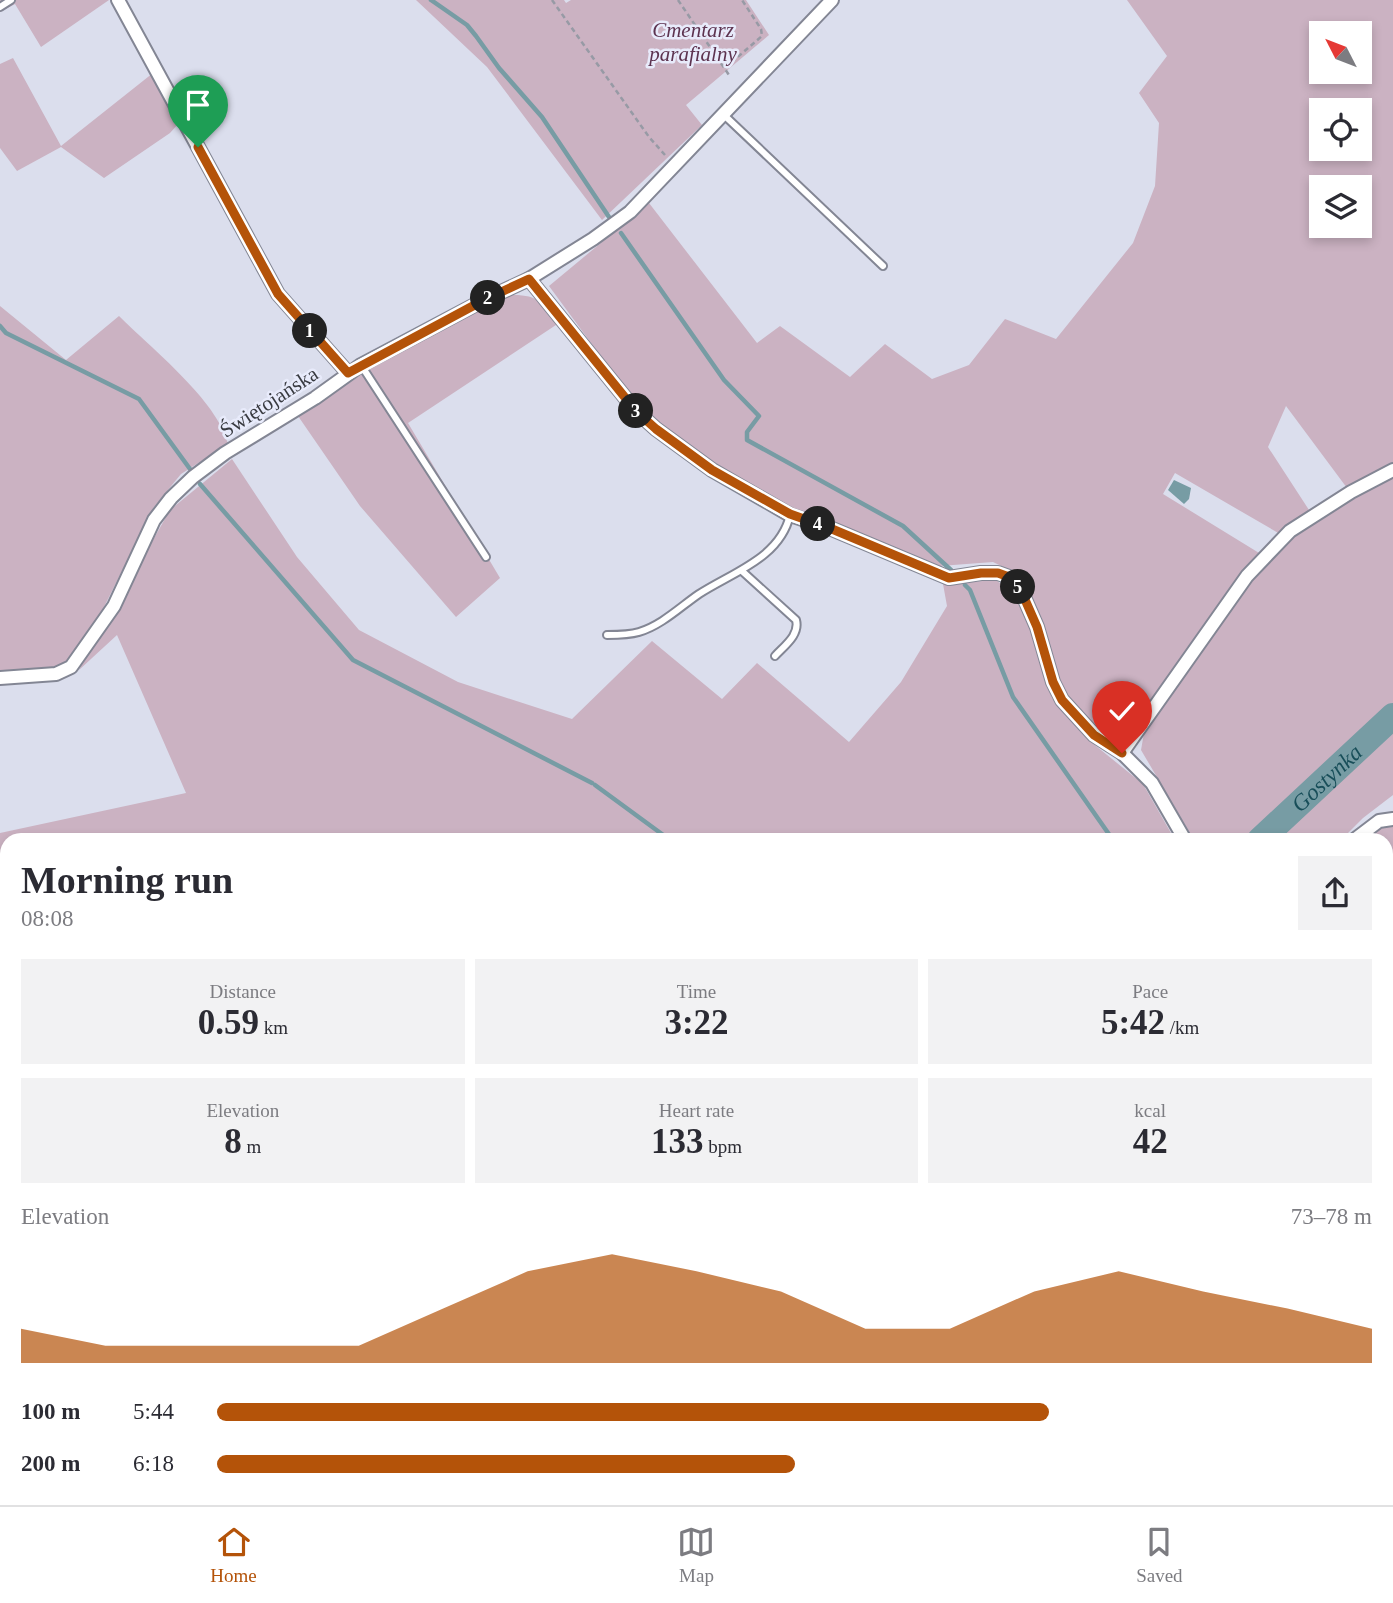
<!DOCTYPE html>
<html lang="en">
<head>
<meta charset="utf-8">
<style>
	:root { --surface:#fff; --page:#f2f2f3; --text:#2b2b33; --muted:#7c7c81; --line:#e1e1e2; --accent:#b45309 }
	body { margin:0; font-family:Georgia,serif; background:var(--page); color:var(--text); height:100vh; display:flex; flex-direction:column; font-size:26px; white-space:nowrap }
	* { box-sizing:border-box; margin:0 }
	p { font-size:23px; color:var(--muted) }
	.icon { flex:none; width:38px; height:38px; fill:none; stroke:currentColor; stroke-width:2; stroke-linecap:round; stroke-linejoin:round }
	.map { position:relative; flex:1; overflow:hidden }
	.details { position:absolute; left:0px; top:833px; width:1393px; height:672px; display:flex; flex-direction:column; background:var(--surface); border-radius:21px 21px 0 0; box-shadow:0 4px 10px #0003 }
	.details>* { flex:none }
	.needle { width:46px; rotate:312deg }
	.controls { position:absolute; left:1309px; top:21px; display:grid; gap:14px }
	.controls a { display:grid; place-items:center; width:63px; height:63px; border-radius:0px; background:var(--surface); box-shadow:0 4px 10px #0003; font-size:35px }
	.pin { position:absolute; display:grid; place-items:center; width:60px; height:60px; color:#fff; margin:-72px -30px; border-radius:50% 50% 50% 0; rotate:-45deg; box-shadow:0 0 7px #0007 }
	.pin .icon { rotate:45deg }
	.km { position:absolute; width:35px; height:35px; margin:-18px; border-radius:50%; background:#222; color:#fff; font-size:19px; line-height:35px; text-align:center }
	.round { display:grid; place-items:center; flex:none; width:74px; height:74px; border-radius:0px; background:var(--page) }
	.head { display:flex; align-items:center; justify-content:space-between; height:119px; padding:0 21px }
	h1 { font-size:38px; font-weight:600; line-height:52px }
	.stats { display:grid; grid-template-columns:repeat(3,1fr); gap:10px; height:119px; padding:7px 21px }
	.stats div { display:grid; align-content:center; border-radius:0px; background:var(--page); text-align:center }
	.stats b { font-size:35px; font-weight:600 }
	.stats small { font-size:19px; font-weight:400 }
	.stats p { font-size:19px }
	.chart { height:196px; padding:14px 21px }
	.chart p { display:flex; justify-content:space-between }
	.chart svg { width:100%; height:126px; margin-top:7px; fill:var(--accent); opacity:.7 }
	ul { padding:0 21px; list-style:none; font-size:23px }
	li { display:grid; grid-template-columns:112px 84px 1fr; align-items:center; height:52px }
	li i { height:18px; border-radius:9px; background:var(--accent) }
	.menu { display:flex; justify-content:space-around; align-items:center; height:98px; border-top:2px solid var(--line); background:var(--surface); font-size:19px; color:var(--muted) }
	.menu a { display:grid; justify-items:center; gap:4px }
	.menu .selected { color:var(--accent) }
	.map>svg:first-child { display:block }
	.green { fill:#cbb2c2; fill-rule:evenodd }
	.water { fill:#779ca4 }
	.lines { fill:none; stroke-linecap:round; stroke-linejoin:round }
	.stream { stroke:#779ca4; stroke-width:4.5 }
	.river { stroke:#779ca4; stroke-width:26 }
	.service-casing { stroke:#838694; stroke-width:10 }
	.minor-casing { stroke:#838694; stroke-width:16 }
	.path { stroke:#979aa5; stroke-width:2.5; stroke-dasharray:5 3.5; stroke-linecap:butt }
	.service { stroke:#fff; stroke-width:6 }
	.minor { stroke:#fff; stroke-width:12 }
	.route-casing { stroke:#fff; stroke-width:14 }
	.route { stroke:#b45309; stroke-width:9 }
	.labels { text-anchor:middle; stroke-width:5; stroke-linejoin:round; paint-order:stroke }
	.park-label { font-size:21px; font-style:italic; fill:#5d3350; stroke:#e8ebfb }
	.street-label { font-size:21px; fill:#393b41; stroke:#e8ebfb }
	.water-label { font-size:23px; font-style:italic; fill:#184e59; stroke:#e8ebfb }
</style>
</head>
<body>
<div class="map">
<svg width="1393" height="1505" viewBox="0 0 1393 1505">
	<rect width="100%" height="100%" fill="#dbdeed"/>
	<g class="green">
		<polygon points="0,0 109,0 41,47 15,4 0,12"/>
		<polygon points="416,0 564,0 566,3 571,0 746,0 769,35 686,105 702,125 602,220 487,67"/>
		<path d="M1127,0H1393V795L1363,818L1341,840H1194L1141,750L1148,711L1122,742L1101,734L1063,692L1024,577L993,562L940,566L841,525L787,508L672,436L630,396L549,286L649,203L757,343L780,326L850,377L885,344L932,379L969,365L1005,319L1056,339L1133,243L1155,186L1159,123L1139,93L1167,56ZM1321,33H1360V72H1321ZM1321,110H1360V149H1321ZM1321,187H1360V226H1321ZM1286,406L1347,488L1309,510L1268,447ZM1175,473L1280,534L1264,556L1163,494Z"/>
		<polygon points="13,58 61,146 153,73 178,124 170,133 104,178 61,147 17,171 0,148 0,64"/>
		<path d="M509,295C538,294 542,302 559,323L408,423L500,578L456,617L360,506L298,416L373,367L435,331Z"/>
		<path d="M0,306L66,360L119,316C151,348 218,401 228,444L181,474L154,507L98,619L68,662L50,670L0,673Z"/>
		<polygon points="232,459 297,557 359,630 458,682 572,719 652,641 722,699 757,663 849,742 901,682 947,606 943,584 996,580 1015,595 1026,616 1052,698 1096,746 1143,784 1175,840 7,840 7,1220 0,1213 0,833 186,793 117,635 79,670 170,510"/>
		<polygon points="1393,825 1393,979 1386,984 1386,840 1363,840 1372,831"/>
		<polygon points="7,1360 7,1498 39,1498 22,1505 0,1505 0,1361"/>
		<polygon points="261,1498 599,1498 595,1505 253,1505"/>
	</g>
	<polygon class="water" points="1174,480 1191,488 1189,499 1184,504 1168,490"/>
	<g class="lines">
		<g class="stream">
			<polyline points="431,0 467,25 476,36 499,68 542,117 609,217"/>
			<polyline points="621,233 724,380 759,416 747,432 747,440 903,526 951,570"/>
			<polyline points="0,326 6,333 139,399 190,469"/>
			<polyline points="200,484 353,660 592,783"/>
			<polyline points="965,585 970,590 1013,697 1113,840"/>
			<polyline points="595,785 670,840"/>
			<polyline points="371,1505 372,1498"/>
		</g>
		<g class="river">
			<path id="s1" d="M1260,840L1393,716"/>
			<polyline points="0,1434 7,1431"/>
		</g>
		<defs>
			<g id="service">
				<polyline points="0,7 11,0"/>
				<polyline points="724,115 883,266"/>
				<polyline points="361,365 486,557"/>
				<path d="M742,571L796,620C800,635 784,646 775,656"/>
				<path d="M607,635C618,635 629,635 639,632C662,625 680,607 699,594C733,572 780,558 790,515"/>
				<polyline points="1391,1330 1393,1328"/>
			</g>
			<g id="minor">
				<polyline points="118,0 278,294 348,373"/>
				<polyline points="529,279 636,411 656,429 712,470 790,515 832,529 949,578 981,573 998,573 1009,577 1023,595 1037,627 1053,682 1062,700 1094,735 1122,753 1152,783 1185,840"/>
				<polyline points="0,678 56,674 71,667 114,606 154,520 171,498 193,477 225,453 315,398 361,365 484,300 529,279 593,239 630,212 832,0"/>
				<polyline points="1122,753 1247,576 1290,531 1351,492 1393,470"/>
				<polyline points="1354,840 1379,821 1393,819"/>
				<polyline points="1134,1498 1140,1505"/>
			</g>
		</defs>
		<use href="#service" class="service-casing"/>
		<use href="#minor" class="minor-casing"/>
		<g class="path">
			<polyline points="552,0 649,137 665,155"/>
			<polyline points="678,0 729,75"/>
			<polyline points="725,68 762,36 761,29 742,0"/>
			<polyline points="601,1505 606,1498"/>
		</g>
		<use href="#service" class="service"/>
		<use href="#minor" class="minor"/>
	</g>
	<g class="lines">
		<defs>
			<polyline id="route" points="198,147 278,294 348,373 484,300 529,279 636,411 656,429 712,470 790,514 832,529 949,578 981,573 998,573 1009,577 1023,595 1037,627 1053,682 1062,700 1094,735 1122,753"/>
		</defs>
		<use href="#route" class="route-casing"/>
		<use href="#route" class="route"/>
	</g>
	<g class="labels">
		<g class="park-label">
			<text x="693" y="37">Cmentarz<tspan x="693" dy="24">parafialny</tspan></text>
		</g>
		<g class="street-label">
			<text transform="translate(269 402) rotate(-33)" y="7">Świętojańska</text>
		</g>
		<g class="water-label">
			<text dy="8" stroke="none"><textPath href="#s1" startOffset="91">Gostynka</textPath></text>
		</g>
	</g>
</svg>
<div class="controls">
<a><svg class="needle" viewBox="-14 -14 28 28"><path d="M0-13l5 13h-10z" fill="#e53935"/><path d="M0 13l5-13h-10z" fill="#7c7c81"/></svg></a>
<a><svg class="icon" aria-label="locate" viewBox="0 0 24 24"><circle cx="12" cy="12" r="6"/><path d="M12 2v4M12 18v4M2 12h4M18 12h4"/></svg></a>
<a><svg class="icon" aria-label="layers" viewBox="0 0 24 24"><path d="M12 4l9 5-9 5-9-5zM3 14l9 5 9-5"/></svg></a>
</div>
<div class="pin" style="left:198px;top:147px;background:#1e9e55"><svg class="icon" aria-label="arrive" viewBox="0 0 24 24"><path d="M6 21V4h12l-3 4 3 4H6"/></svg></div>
<div class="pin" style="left:1122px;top:753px;background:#d93025"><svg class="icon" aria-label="check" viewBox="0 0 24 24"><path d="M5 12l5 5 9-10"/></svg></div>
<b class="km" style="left:310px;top:331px">1</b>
<b class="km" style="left:488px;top:298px">2</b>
<b class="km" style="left:636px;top:411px">3</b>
<b class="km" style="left:818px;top:524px">4</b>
<b class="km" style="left:1018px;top:587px">5</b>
<section class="details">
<div class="head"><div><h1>Morning run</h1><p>08:08</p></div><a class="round"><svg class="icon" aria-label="share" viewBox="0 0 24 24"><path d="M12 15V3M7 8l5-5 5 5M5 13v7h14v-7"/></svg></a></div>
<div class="stats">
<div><p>Distance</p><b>0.59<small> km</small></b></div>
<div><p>Time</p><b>3:22</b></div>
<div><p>Pace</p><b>5:42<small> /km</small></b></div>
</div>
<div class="stats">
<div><p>Elevation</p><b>8<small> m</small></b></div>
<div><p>Heart rate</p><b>133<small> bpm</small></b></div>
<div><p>kcal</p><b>42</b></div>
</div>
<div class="chart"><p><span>Elevation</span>73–78 m</p>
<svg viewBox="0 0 160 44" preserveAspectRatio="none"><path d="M0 44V32L10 38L20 38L30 38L40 38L50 25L60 12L70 6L80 12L90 19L100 32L110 32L120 19L130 12L140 19L150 25L160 32V44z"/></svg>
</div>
<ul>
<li><b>100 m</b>5:44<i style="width:72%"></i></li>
<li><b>200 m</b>6:18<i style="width:50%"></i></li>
</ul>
</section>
</div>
<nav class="menu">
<a class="selected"><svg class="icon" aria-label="home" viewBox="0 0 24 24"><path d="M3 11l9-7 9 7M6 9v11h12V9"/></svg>Home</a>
<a><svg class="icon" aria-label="map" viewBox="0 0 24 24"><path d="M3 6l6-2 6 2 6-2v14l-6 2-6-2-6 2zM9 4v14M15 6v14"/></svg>Map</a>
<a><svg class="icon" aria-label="saved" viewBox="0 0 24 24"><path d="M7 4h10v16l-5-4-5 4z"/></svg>Saved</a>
</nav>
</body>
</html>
